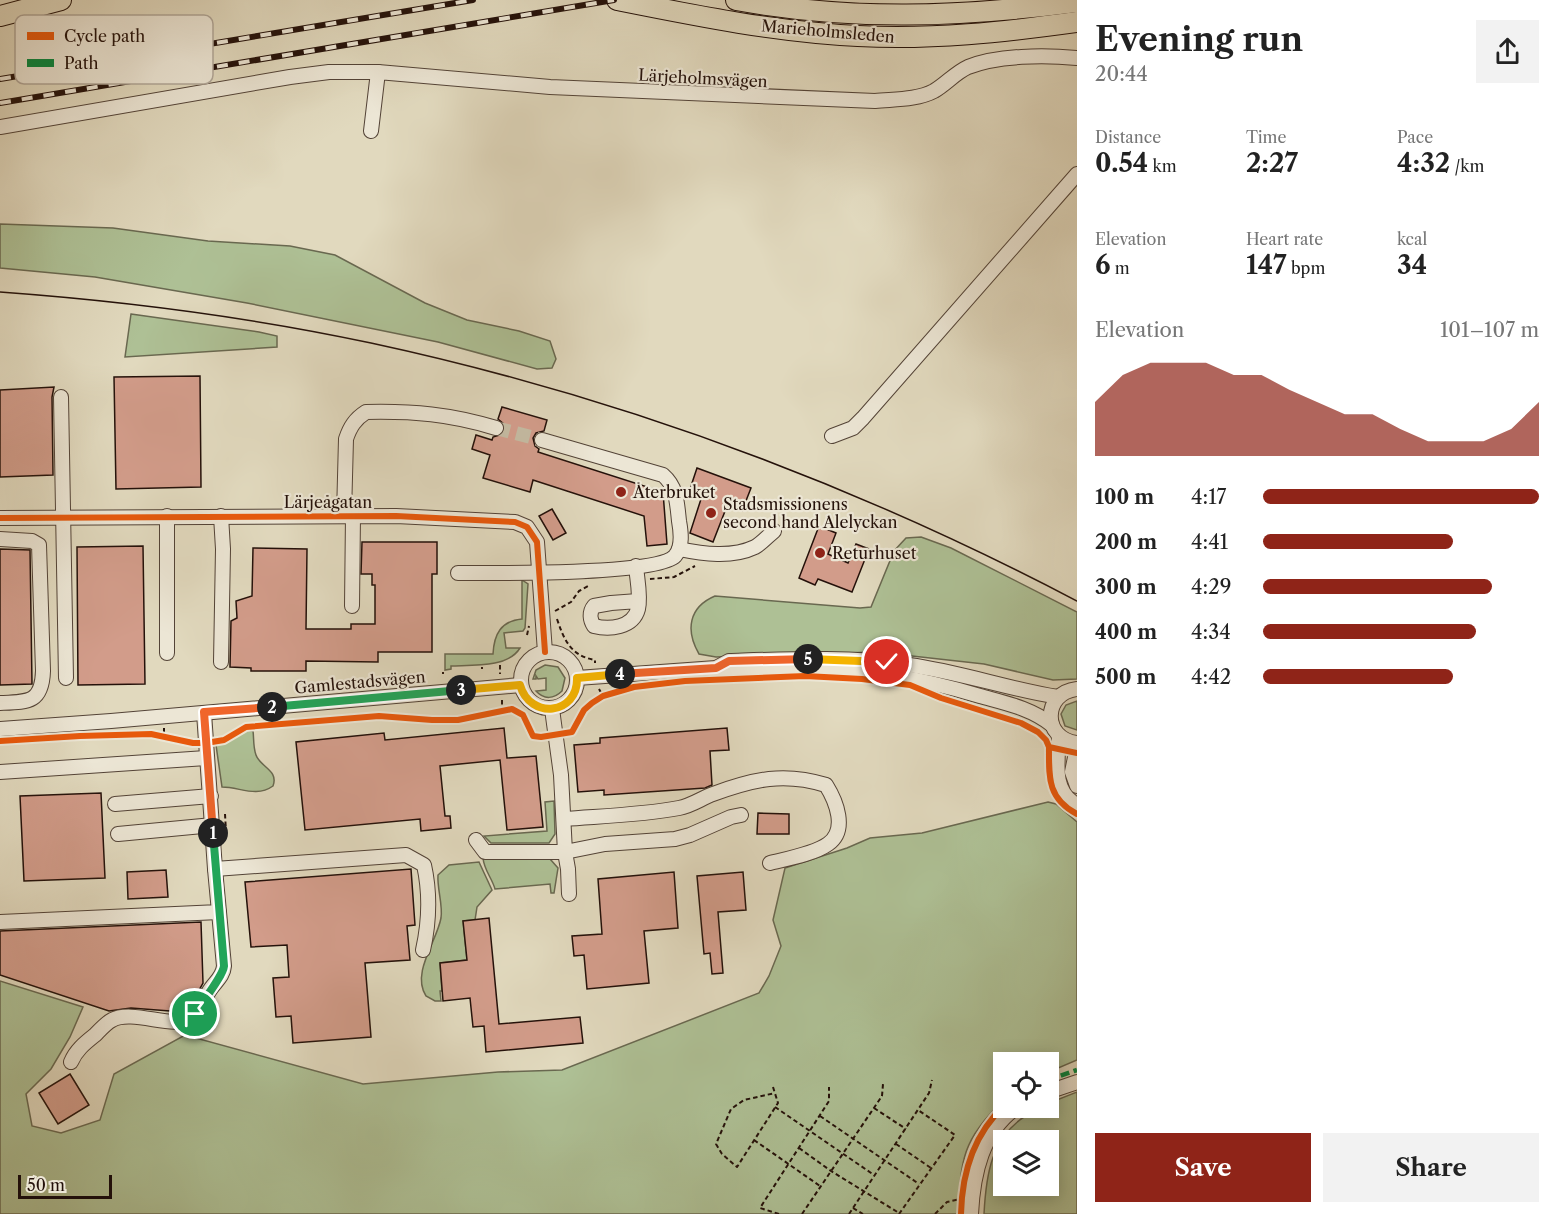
<!DOCTYPE html>
<html lang="en">
<head>
<meta charset="utf-8">
<style>
	:root { --surface:#fff; --page:#f2f2f2; --text:#222; --muted:#767676; --accent:#8f2418 }
	body { margin:0; font-family:"Libre Caslon Text",serif; background:var(--page); color:var(--text); height:100vh; display:flex; flex-direction:column; font-size:22px; white-space:nowrap }
	* { box-sizing:border-box; margin:0 }
	p { font-size:20px; color:var(--muted) }
	.icon { flex:none; width:33px; height:33px; fill:none; stroke:currentColor; stroke-width:2; stroke-linecap:round; stroke-linejoin:round }
	.map { position:relative; flex:1; overflow:hidden }
	.details { display:flex; flex-direction:column; background:var(--surface); width:480px }
	.details>* { flex:none }
	.controls { position:absolute; left:993px; top:1052px; display:grid; gap:12px }
	.controls a { display:grid; place-items:center; width:66px; height:66px; border-radius:0px; background:var(--surface); box-shadow:0 3px 15px #0003; font-size:30px }
	.scale { position:absolute; left:18px; bottom:15px; width:94px; box-sizing:border-box; padding-left:6px; border:3px solid #24110a; border-top:0; font-size:16px; line-height:21px; white-space:nowrap; color:#24110a; -webkit-text-stroke:4px #ece6d5; paint-order:stroke }
	.pin { position:absolute; display:grid; place-items:center; width:51px; height:51px; color:#fff; margin:-26px; border:3px solid #fff; border-radius:50%; box-shadow:0 2px 6px #0007 }
	.km { position:absolute; width:30px; height:30px; margin:-15px; border-radius:50%; background:#222; color:#fff; font-size:16px; line-height:30px; text-align:center }
	.round { display:grid; place-items:center; flex:none; width:63px; height:63px; border-radius:0px; background:var(--page) }
	.overview { display:flex; align-items:center; justify-content:space-between; height:102px; padding:0 18px }
	h1 { font-size:33px; font-weight:800; line-height:45px }
	.metrics { display:grid; grid-template-columns:repeat(3,1fr); gap:9px; height:102px; padding:6px 18px }
	.metrics div { display:grid; align-content:center }
	.metrics b { font-size:26px; font-weight:800 }
	.metrics small { font-size:16px; font-weight:400 }
	.metrics p { font-size:16px }
	.chart { height:168px; padding:12px 18px }
	.chart p { display:flex; justify-content:space-between }
	.chart svg { width:100%; height:108px; margin-top:6px; fill:var(--accent); opacity:.7 }
	.cta { display:flex; gap:12px; margin-top:auto; padding:12px 18px }
	.cta a { flex:1; height:69px; border-radius:0px; background:var(--accent); color:#fff; font-size:24px; font-weight:800; line-height:69px; text-align:center }
	.cta a+a { background:var(--page); color:var(--text) }
	ul { padding:0 18px; list-style:none; font-size:20px }
	li { display:grid; grid-template-columns:96px 72px 1fr; align-items:center; height:45px }
	li i { height:15px; border-radius:8px; background:var(--accent) }
	main { display:flex; flex:1; min-height:0 }
	.map>svg:first-child { display:block }
	.green { fill:#aec095; stroke:#696850; stroke-width:1.5; fill-rule:evenodd }
	.building { fill:#d29c8a; stroke:#24110a; stroke-width:1.5 }
	.lines { fill:none; stroke-linecap:round; stroke-linejoin:round }
	.minor-tunnel { stroke:#c5bba3; stroke-width:14; stroke-dasharray:14 7; stroke-linecap:butt }
	.minor-casing { stroke:#534337; stroke-width:16 }
	.highway-casing { stroke:#24110a; stroke-width:22 }
	.path { stroke:#24110a; stroke-width:2; stroke-dasharray:4.5 3; stroke-linecap:butt }
	.minor { stroke:#ece6d5; stroke-width:14 }
	.highway { stroke:#e1d9be; stroke-width:20 }
	.tram { stroke:#24110a; stroke-width:1.5 }
	.rail-casing { stroke:#24110a; stroke-width:6 }
	.rail { stroke:#ece6d5; stroke-width:4; stroke-dasharray:11; stroke-linecap:butt }
	.quiet { stroke:#00873e; stroke-width:4.5; stroke-dasharray:9 4.5; stroke-linecap:butt }
	.cycleway-casing { stroke:#ece6d5; stroke-width:10 }
	.cycleway { stroke:#e8590c; stroke-width:6 }
	.split-1-casing { stroke:#fff; stroke-width:12 }
	.split-2-casing { stroke:#fff; stroke-width:12 }
	.split-3-casing { stroke:#fff; stroke-width:12 }
	.split-4-casing { stroke:#fff; stroke-width:12 }
	.split-5-casing { stroke:#fff; stroke-width:12 }
	.split-6-casing { stroke:#fff; stroke-width:12 }
	.split-1 { stroke:#22a559; stroke-width:8 }
	.split-2 { stroke:#f0652b; stroke-width:8 }
	.split-3 { stroke:#22a559; stroke-width:8 }
	.split-4 { stroke:#f5b400; stroke-width:8 }
	.split-5 { stroke:#f0652b; stroke-width:8 }
	.split-6 { stroke:#f5b400; stroke-width:8 }
	.poi-dot { fill:#8f2418; stroke:#ece6d5; stroke-width:2 }
	.labels { text-anchor:middle; stroke-width:4.5; stroke-linejoin:round; paint-order:stroke }
	.street-label { font-size:16px; fill:#24110a; stroke:#ece6d5 }
	.poi-label { font-size:16px; fill:#24110a; stroke:#ece6d5; text-anchor:start }
	.key { fill:#ece6d5; stroke:#b0a698; stroke-width:1.5 }
	.key-label { font-size:16px; fill:#24110a }
</style>
</head>
<body>
<main>
<div class="map">
<svg width="1077" height="1214" viewBox="0 0 1077 1214">
	<rect width="100%" height="100%" fill="#e1d9be"/>
	<filter id="stains"><feTurbulence type="fractalNoise" baseFrequency=".00333" numOctaves="4"/><feColorMatrix values="0 0 0 0 .2 0 0 0 0 .09 0 0 0 0 .02 0 0 0 .5 -.17"/></filter>
	<radialGradient id="worn" r=".72"><stop offset=".6" stop-color="#630" stop-opacity="0"/><stop offset="1" stop-color="#630" stop-opacity=".3"/></radialGradient>
	<g class="green">
		<polygon points="0,224 113,228 208,241 290,246 335,255 425,303 467,320 519,331 550,341 556,359 552,368 537,369 438,342 247,303 95,277 0,268"/>
		<polygon points="131,314 259,332 277,336 277,347 125,357"/>
		<path d="M921,537L951,548L1077,612V679L1053,680L984,664L876,652L716,657L699,654C685,630 689,607 715,596L860,608L871,607L894,551L906,538Z"/>
		<path d="M522,580L528,584L525,628L523,631L504,633L506,648H520C508,668 472,665 451,666V669L445,670V654H493C494,634 501,621 522,619Z"/>
		<path d="M545,665L558,667L565,678L562,691C554,699 544,700 536,691L546,690V678L538,679L536,676V679H533L536,670Z"/>
		<polygon points="1077,701 1077,730 1065,726 1061,714 1066,705"/>
		<path d="M247,731H253C254,738 253,747 256,755C260,767 279,770 273,786C256,798 240,787 222,787L216,745C228,743 236,734 247,731Z"/>
		<polygon points="554,801 555,834 549,843 491,843 484,836 547,831 545,802"/>
		<path d="M1048,802L1056,804L1077,822V1060L1049,1072L1048,1062H1004L1003,1101C962,1139 961,1160 958,1214H0V981L83,1007L70,1037L51,1069L26,1094L32,1126L61,1133L100,1120L114,1074L185,1035L363,1084L498,1072L562,1070L759,993L769,976L781,946L773,920L785,868L847,848L870,838L922,833Z"/>
		<path d="M540,857L550,859L558,868L554,893H551L550,884L495,889C492,878 484,870 483,858Z"/>
		<path d="M479,862L492,890L477,907L475,920L463,921L467,960L440,963L442,991H440L441,1001H435L426,996C411,973 437,941 441,918C443,904 437,889 438,875L449,865Z"/>
		<path d="M1077,1092V1214H984C986,1175 991,1137 1027,1115C1035,1111 1040,1107 1048,1107L1049,1103ZM1004,1140H1048V1185H1004Z"/>
	</g>
	<g class="building">
		<polygon points="200,376 201,487 116,489 114,377"/>
		<polygon points="54,387 52,397 53,475 0,477 0,390"/>
		<polygon points="502,407 547,420 544,431 536,433 533,438 535,446 539,449 538,452 663,492 667,544 647,546 644,516 533,480 530,492 483,478 490,455 472,449 476,435 492,440 493,437 503,434 505,425 498,419"/>
		<polygon points="697,468 751,488 742,511 727,506 713,542 690,533 702,496 689,492"/>
		<polygon points="552,509 566,533 553,540 539,516"/>
		<polygon points="819,526 836,533 828,554 848,563 856,544 869,549 852,592 818,579 815,585 799,578"/>
		<polygon points="362,542 437,542 437,574 432,574 432,652 378,652 378,662 306,661 306,671 251,671 251,668 230,667 231,621 237,618 236,601 252,596 253,548 307,549 306,629 351,629 351,624 375,624 375,585 372,585 372,574 361,574"/>
		<polygon points="143,546 145,684 78,685 77,547"/>
		<polygon points="0,549 30,550 32,684 0,685"/>
		<polygon points="504,728 507,758 536,756 543,827 507,830 500,760 440,766 445,816 450,816 451,828 421,831 420,819 305,830 296,742 384,733 385,740"/>
		<polygon points="727,728 729,750 710,751 712,785 705,788 604,795 604,790 578,792 574,745 600,743 600,738"/>
		<polygon points="101,793 105,878 24,881 20,796"/>
		<polygon points="758,813 789,814 789,834 757,834"/>
		<polygon points="411,869 415,925 407,926 410,960 365,963 371,1037 293,1043 291,1016 276,1017 273,978 289,977 287,945 251,947 245,882"/>
		<polygon points="166,870 168,897 128,899 127,872"/>
		<polygon points="674,872 678,928 644,931 649,983 587,989 584,955 574,956 572,936 602,934 598,879"/>
		<polygon points="743,872 746,910 718,912 723,973 712,974 710,953 704,954 697,876"/>
		<polygon points="489,918 499,1024 580,1017 583,1043 486,1052 484,1026 473,1027 470,998 443,1001 440,963 467,960 463,921"/>
		<polygon points="201,922 203,983 190,1006 183,1012 131,1008 109,1011 0,975 0,931"/>
		<polygon points="70,1074 89,1105 58,1124 39,1093"/>
	</g>
	<g class="lines">
		<polyline class="minor-tunnel" points="496,428 542,440"/>
		<defs>
			<g id="minor">
				<polyline points="0,127 290,77 329,72 378,72"/>
				<path d="M371,131L378,72L550,87L875,101C894,99 917,100 934,91C946,84 955,73 968,67C998,55 1045,55 1077,58"/>
				<polyline points="61,397 66,678"/>
				<polyline points="832,436 853,428 863,418 1077,174"/>
				<path d="M344,515L346,439C350,427 355,419 366,412C413,411 450,414 496,428"/>
				<polyline points="167,516 167,653"/>
				<polyline points="221,516 223,549 221,662"/>
				<polyline points="0,518 396,516 515,522 527,527 537,542 545,652"/>
				<path d="M0,539L32,541L39,545L43,671C42,703 28,702 0,703"/>
				<path d="M679,549C703,554 732,558 755,547C762,543 768,536 774,531"/>
				<path d="M636,566C637,579 641,596 638,609C633,628 609,630 594,626C590,620 589,612 594,606L611,603L638,601"/>
				<path d="M458,573C491,573 657,575 675,556C683,547 681,532 679,521C677,503 677,487 663,475L542,440"/>
				<polyline points="352,606 353,515"/>
				<circle cx="549" cy="680" r="28"/>
				<path d="M716,668C742,676 780,669 808,669C871,670 920,678 980,696C1005,703 1031,708 1052,725"/>
				<path d="M577,678L716,668L729,661C789,659 850,656 909,665C960,672 1008,689 1058,697"/>
				<path d="M1077,689C1042,693 1042,739 1077,743"/>
				<polyline points="552,709 561,775 565,852 605,844 675,839 690,835 731,817 741,815"/>
				<path d="M204,713L215,869L406,855L424,865C430,892 429,923 423,950"/>
				<polyline points="0,729 111,721 521,685"/>
				<path d="M1059,736C1058,761 1051,791 1077,805"/>
				<polyline points="1077,748 1072,772 1077,786"/>
				<polyline points="0,772 206,758"/>
				<polyline points="115,804 211,796"/>
				<path d="M564,819C602,816 642,815 679,808C691,806 702,798 713,794C754,779 784,772 826,785C836,801 848,830 828,844C814,854 786,859 770,863"/>
				<polyline points="118,834 213,825"/>
				<polyline points="476,840 485,852 565,852 568,869 569,894"/>
				<polyline points="0,922 219,912 215,869"/>
				<path d="M71,1062C76,1050 85,1043 95,1035C100,1030 106,1023 112,1020C132,1009 173,1029 190,1019C198,1014 203,1001 208,993C214,982 223,978 224,966L219,912"/>
				<polyline points="1048,1092 1077,1082"/>
				<path d="M971,1214C973,1174 982,1131 1017,1107"/>
			</g>
			<g id="highway">
				<path d="M617,0C697,16 776,32 858,36C931,40 1005,32 1077,22"/>
				<path d="M736,0C851,21 961,17 1077,2"/>
				<polyline points="0,16 61,0"/>
			</g>
		</defs>
		<use href="#minor" class="minor-casing"/>
		<use href="#highway" class="highway-casing"/>
		<g class="path">
			<polyline points="650,579 674,577 695,566"/>
			<polyline points="555,611 571,602 579,591 590,585"/>
			<path d="M557,619C564,640 571,656 595,660V663"/>
			<polyline points="527,635 529,626"/>
			<polyline points="500,665 500,674"/>
			<polyline points="482,667 482,669"/>
			<polyline points="443,672 443,674"/>
			<polyline points="599,689 603,696"/>
			<polyline points="502,700 502,711"/>
			<polyline points="164,728 164,736"/>
			<polyline points="225,814 226,832"/>
			<polyline points="773,1087 778,1103 737,1167 722,1154 716,1144 731,1109 744,1100 775,1093"/>
			<polyline points="775,1107 874,1175"/>
			<polyline points="874,1108 906,1129"/>
			<polyline points="820,1116 919,1184"/>
			<polyline points="754,1140 820,1186"/>
			<polyline points="896,1144 931,1168"/>
			<polyline points="799,1148 831,1171 899,1213"/>
			<polyline points="853,1208 863,1214"/>
			<polyline points="779,1214 760,1208 829,1101 829,1087"/>
			<polyline points="802,1214 882,1096 883,1084"/>
			<polyline points="849,1214 929,1093 932,1080"/>
			<polyline points="899,1214 955,1135 918,1110"/>
			<polyline points="935,1214 947,1202 960,1199"/>
		</g>
		<use href="#minor" class="minor"/>
		<use href="#highway" class="highway"/>
		<path class="tram" d="M0,292C124,301 249,317 371,343C617,396 854,484 1077,601"/>
		<defs>
			<g id="rail">
				<polyline points="0,79 473,0"/>
				<polyline points="0,103 614,0"/>
			</g>
		</defs>
		<use href="#rail" class="rail-casing"/>
		<use href="#rail" class="rail"/>
		<polyline class="quiet" points="1048,1080 1077,1070"/>
		<defs>
			<g id="cycleway">
				<polyline points="0,518 396,516 515,522 527,527 537,542 545,652"/>
				<polyline points="0,741 80,736 151,734 193,743 206,743 224,740 246,727 379,716 432,720 458,720 512,709 523,715 533,736 541,737 572,732 584,710 592,703 603,696 634,687 685,681 805,676 862,679 910,685 941,698 1021,723 1038,732 1046,740 1049,747 1077,753"/>
				<path d="M1049,747C1049,777 1047,798 1077,814"/>
				<path d="M961,1214C962,1173 973,1135 1004,1106"/>
			</g>
		</defs>
		<use href="#cycleway" class="cycleway-casing"/>
		<use href="#cycleway" class="cycleway"/>
	</g>
	<g class="lines">
		<defs>
			<path id="split-1" d="M195,1014C202,1002 223,976 224,966L213,833"/>
			<polyline id="split-2" points="213,833 204,712 272,707"/>
			<polyline id="split-3" points="272,707 461,690"/>
			<path id="split-4" d="M461,690L520,685C530,720 578,715 577,678L620,674"/>
			<polyline id="split-5" points="620,674 716,668 729,661 808,659"/>
			<polyline id="split-6" points="808,659 887,662"/>
		</defs>
		<use href="#split-1" class="split-1-casing"/>
		<use href="#split-2" class="split-2-casing"/>
		<use href="#split-3" class="split-3-casing"/>
		<use href="#split-4" class="split-4-casing"/>
		<use href="#split-5" class="split-5-casing"/>
		<use href="#split-6" class="split-6-casing"/>
		<use href="#split-1" class="split-1"/>
		<use href="#split-2" class="split-2"/>
		<use href="#split-3" class="split-3"/>
		<use href="#split-4" class="split-4"/>
		<use href="#split-5" class="split-5"/>
		<use href="#split-6" class="split-6"/>
	</g>
	<g class="poi-dot">
		<circle cx="621" cy="492" r="6"/>
		<circle cx="711" cy="513" r="6"/>
		<circle cx="820" cy="553" r="6"/>
	</g>
	<g class="labels">
		<g class="street-label">
			<text transform="translate(828 31) rotate(5)" y="6">Marieholmsleden</text>
			<text transform="translate(703 78) rotate(3)" y="6">Lärjeholmsvägen</text>
			<text x="328" y="508">Lärjeågatan</text>
			<text transform="translate(360 682) rotate(-5)" y="6">Gamlestadsvägen</text>
		</g>
		<g class="poi-label">
			<text x="633" y="498">Återbruket</text>
			<text x="723" y="510">Stadsmissionens<tspan x="723" dy="18">second hand Alelyckan</tspan></text>
			<text x="832" y="559">Returhuset</text>
		</g>
	</g>
	<rect x="15" y="15" width="198" height="69" rx="9" class="key"/>
	<rect x="27" y="32" width="27" height="8" fill="#e8590c"/>
	<rect x="27" y="59" width="27" height="8" fill="#00873e"/>
	<g class="key-label">
		<text x="64" y="42">Cycle path</text>
		<text x="64" y="69">Path</text>
	</g>
	<rect width="100%" height="100%" filter="url(#stains)"/>
	<rect width="100%" height="100%" fill="url(#worn)"/>
</svg>
<div class="controls">
<a><svg class="icon" aria-label="locate" viewBox="0 0 24 24"><circle cx="12" cy="12" r="6"/><path d="M12 2v4M12 18v4M2 12h4M18 12h4"/></svg></a>
<a><svg class="icon" aria-label="layers" viewBox="0 0 24 24"><path d="M12 4l9 5-9 5-9-5zM3 14l9 5 9-5"/></svg></a>
</div>
<div class="scale">50 m</div>
<div class="pin" style="left:195px;top:1014px;background:#1e9e55"><svg class="icon" aria-label="arrive" viewBox="0 0 24 24"><path d="M6 21V4h12l-3 4 3 4H6"/></svg></div>
<div class="pin" style="left:887px;top:662px;background:#d93025"><svg class="icon" aria-label="check" viewBox="0 0 24 24"><path d="M5 12l5 5 9-10"/></svg></div>
<b class="km" style="left:213px;top:833px">1</b>
<b class="km" style="left:272px;top:707px">2</b>
<b class="km" style="left:461px;top:690px">3</b>
<b class="km" style="left:620px;top:674px">4</b>
<b class="km" style="left:808px;top:659px">5</b>
</div>
<section class="details">
<div class="overview"><div><h1>Evening run</h1><p>20:44</p></div><a class="round"><svg class="icon" aria-label="share" viewBox="0 0 24 24"><path d="M12 15V3M7 8l5-5 5 5M5 13v7h14v-7"/></svg></a></div>
<div class="metrics">
<div><p>Distance</p><b>0.54<small> km</small></b></div>
<div><p>Time</p><b>2:27</b></div>
<div><p>Pace</p><b>4:32<small> /km</small></b></div>
</div>
<div class="metrics">
<div><p>Elevation</p><b>6<small> m</small></b></div>
<div><p>Heart rate</p><b>147<small> bpm</small></b></div>
<div><p>kcal</p><b>34</b></div>
</div>
<div class="chart"><p><span>Elevation</span>101–107 m</p>
<svg viewBox="0 0 160 44" preserveAspectRatio="none"><path d="M0 44V22L10 11L20 6L30 6L40 6L50 11L60 11L70 17L80 22L90 27L100 27L110 33L120 38L130 38L140 38L150 33L160 22V44z"/></svg>
</div>
<ul>
<li><b>100 m</b>4:17<i style="width:100%"></i></li>
<li><b>200 m</b>4:41<i style="width:69%"></i></li>
<li><b>300 m</b>4:29<i style="width:83%"></i></li>
<li><b>400 m</b>4:34<i style="width:77%"></i></li>
<li><b>500 m</b>4:42<i style="width:69%"></i></li>
</ul>
<div class="cta"><a>Save</a><a>Share</a></div>
</section>
</main>
</body>
</html>
